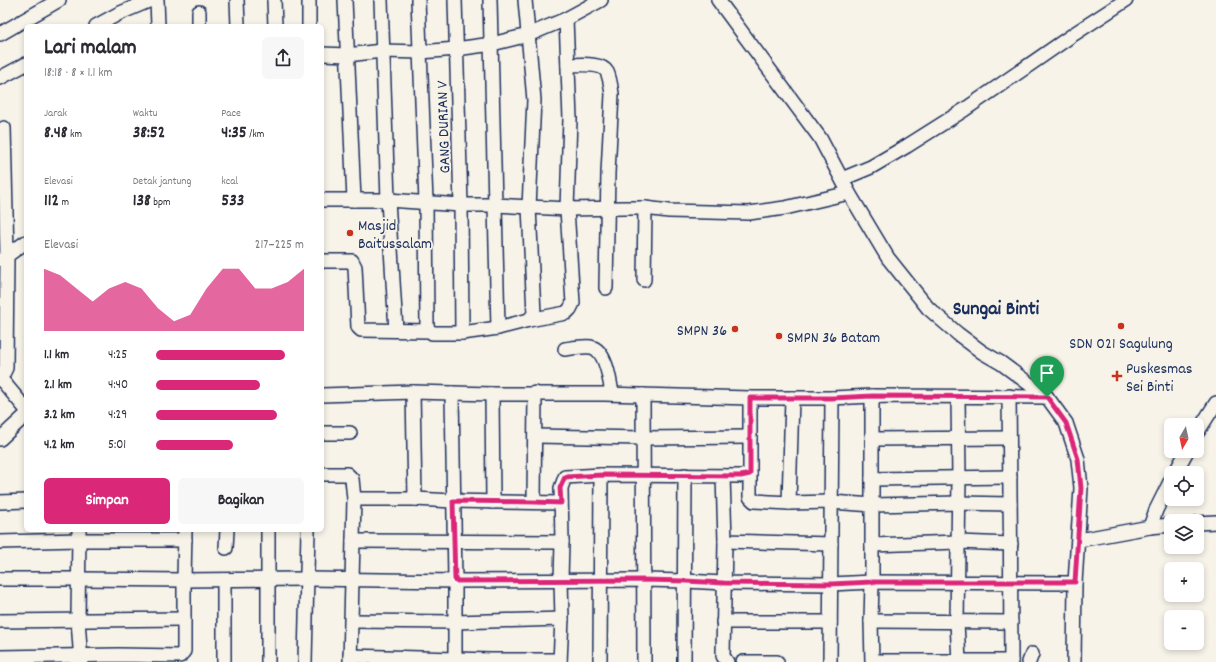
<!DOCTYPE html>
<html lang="id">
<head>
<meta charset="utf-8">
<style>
	:root { --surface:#fff; --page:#f7f7f7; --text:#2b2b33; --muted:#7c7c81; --accent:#db2777 }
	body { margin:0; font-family:Dekko,sans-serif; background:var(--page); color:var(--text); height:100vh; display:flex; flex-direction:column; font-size:15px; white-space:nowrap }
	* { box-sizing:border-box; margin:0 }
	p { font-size:13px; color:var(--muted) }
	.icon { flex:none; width:22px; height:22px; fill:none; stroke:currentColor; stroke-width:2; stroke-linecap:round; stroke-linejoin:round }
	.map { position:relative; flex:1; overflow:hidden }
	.panel { position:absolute; left:24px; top:24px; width:300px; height:508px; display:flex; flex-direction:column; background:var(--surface); border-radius:6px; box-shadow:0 2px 6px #0003 }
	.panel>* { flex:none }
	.needle { width:26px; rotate:189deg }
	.controls { position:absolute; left:1164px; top:418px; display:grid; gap:8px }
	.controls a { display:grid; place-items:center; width:40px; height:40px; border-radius:6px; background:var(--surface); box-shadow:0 2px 6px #0003; font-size:20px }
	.pin { position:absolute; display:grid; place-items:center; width:34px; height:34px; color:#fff; margin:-41px -17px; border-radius:50% 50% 50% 0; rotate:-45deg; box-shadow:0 0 4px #0007 }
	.pin .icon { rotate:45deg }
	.round { display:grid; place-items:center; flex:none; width:42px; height:42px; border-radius:6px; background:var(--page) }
	.headline { display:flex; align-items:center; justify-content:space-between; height:68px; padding:0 20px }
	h1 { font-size:22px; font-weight:800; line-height:30px }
	.figures { display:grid; grid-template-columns:repeat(3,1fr); gap:6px; height:68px; padding:4px 20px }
	.figures div { display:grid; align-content:center }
	.figures b { font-size:17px; font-weight:800 }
	.figures small { font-size:11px; font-weight:400 }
	.figures p { font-size:11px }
	.chart { height:112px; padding:8px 20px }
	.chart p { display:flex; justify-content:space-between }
	.chart svg { width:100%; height:72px; margin-top:4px; fill:var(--accent); opacity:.7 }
	.cta { display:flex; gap:8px; margin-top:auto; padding:8px 20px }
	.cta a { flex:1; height:46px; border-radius:6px; background:var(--accent); color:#fff; font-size:16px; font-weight:800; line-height:46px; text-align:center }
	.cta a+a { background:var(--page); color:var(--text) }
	ul { padding:0 20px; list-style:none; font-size:13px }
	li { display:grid; grid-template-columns:64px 48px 1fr; align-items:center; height:30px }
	li i { height:10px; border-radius:5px; background:var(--accent) }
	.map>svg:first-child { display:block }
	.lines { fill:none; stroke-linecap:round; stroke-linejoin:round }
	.minor-casing { stroke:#1b2f5e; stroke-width:16 }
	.minor { stroke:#f7f3e8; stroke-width:13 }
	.route-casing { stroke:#fff; stroke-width:8 }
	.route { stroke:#db2777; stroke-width:5 }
	.poi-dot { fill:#c8321e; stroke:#f7f3e8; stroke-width:1.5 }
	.labels { text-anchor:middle; stroke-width:3.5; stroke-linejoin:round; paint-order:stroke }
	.street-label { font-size:16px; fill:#1b2f5e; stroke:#f7f3e8 }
	.poi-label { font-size:16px; fill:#1b2f5e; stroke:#f7f3e8; text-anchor:start }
	.district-label { font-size:20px; font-weight:bold; fill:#1b2f5e; stroke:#f7f3e8 }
</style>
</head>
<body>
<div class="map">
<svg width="1216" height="662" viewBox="0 0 1216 662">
	<rect width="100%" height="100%" fill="#f7f3e8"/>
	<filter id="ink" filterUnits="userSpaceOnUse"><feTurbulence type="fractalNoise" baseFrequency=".025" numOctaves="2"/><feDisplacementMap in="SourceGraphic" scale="8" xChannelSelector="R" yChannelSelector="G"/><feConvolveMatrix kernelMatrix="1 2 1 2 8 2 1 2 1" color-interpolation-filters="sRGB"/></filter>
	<g filter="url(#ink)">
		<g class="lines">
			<defs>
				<g id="minor">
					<polyline points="157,0 158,26"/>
					<polyline points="237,0 238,26"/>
					<polyline points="274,0 275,26"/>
					<polyline points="309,0 309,26"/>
					<polyline points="345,0 354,200"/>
					<polyline points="381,0 388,200 396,330"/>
					<polyline points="418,0 426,202 427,328 430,331"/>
					<polyline points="455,0 461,205 462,333"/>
					<polyline points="490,0 498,328"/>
					<polyline points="525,0 534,100 529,207 534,314 529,320"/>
					<polyline points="718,0 820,138 849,193 888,258 928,308 958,334 982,352 1001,363 1047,397 1066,423 1078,459 1081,488 1075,583 1074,662"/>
					<polyline points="199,12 199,26"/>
					<polyline points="96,26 118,14 151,0"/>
					<polyline points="0,34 59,0"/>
					<polyline points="322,54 347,55 382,51 421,52 456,49 492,44 528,35 566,19 601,0"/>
					<path d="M568,65C578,65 602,62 607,72C610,78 611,87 612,94L608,173L606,288"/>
					<polyline points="0,78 26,64"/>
					<polyline points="842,179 871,167 907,146 964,110 1074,34 1126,0"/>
					<polyline points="322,200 388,200 461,205 495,205 567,209 624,208 645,208 669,211 749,213 785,208 849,193"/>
					<polyline points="1,260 26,242"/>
					<polyline points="322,261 352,261 355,267 358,327 361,330 430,331 432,333 462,333 498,328 529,320 566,313 570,309 573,303 567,209 570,119 566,19"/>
					<polyline points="644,280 645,208"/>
					<path d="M565,349C572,348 583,346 591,347C606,350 610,381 612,394"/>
					<polyline points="0,378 26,409"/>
					<polyline points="0,380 6,368 7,256 4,128"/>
					<polyline points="413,392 415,499"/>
					<polyline points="452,393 455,581 455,662"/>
					<polyline points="492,394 493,502"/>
					<polyline points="322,395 413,392 492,394 604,394 750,398 832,398 872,396 1047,397"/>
					<polyline points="643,395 644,662"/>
					<polyline points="872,396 872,582 871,621 872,662"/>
					<path d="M1009,396C1010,485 1011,573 1011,662"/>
					<polyline points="958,397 959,478 957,622 959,662"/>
					<polyline points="750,398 750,497 754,501 789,503 831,502 873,505 958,503 1010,504"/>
					<polyline points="322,433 350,433"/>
					<polyline points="1197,433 1216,403"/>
					<polyline points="535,436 643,438 750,437"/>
					<polyline points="0,439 26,415"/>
					<polyline points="872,439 1009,438"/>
					<polyline points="1175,473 1187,451"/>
					<polyline points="322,474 347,474 352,479 354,499"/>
					<polyline points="723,476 725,541 723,656 727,662"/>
					<polyline points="872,479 1010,477"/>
					<polyline points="0,502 26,501"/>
					<polyline points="534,502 535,393"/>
					<polyline points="789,503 792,398"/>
					<polyline points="1197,523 1216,522"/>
					<polyline points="1150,527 1156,510 1171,480"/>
					<polyline points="79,530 78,620 81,662"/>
					<polyline points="1079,540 1150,527 1171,525"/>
					<polyline points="353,541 562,542"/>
					<polyline points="725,541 831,544"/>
					<polyline points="0,542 79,540 185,540"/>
					<polyline points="872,545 958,542 1011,544"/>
					<polyline points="226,548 227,530"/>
					<polyline points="0,579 79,579 184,580 307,579 455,581 644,580 685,581 724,583 831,584 872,582 1075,583"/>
					<polyline points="0,621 184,619"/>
					<polyline points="352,621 455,622 562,619"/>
					<polyline points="871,621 1011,622"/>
					<polyline points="723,622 830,622"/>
					<polyline points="350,656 490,660 560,660"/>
					<polyline points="0,657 118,655 180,656 184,651 184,580 185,530"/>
					<polyline points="873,661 1011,661"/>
					<polyline points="224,662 224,580"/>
					<polyline points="268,662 268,530"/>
					<polyline points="305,662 308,530"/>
					<polyline points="350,662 354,499 415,499 453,501 561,503"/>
					<polyline points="560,662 562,619 561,580 562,542 561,488 565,477 601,475 741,476 750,474"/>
					<polyline points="600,662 601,475"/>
					<polyline points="684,662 685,475"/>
					<polyline points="743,662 777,662"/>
					<polyline points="830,662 832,398"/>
					<polyline points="1029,662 1032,654"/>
				</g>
			</defs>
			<use href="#minor" class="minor-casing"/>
			<use href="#minor" class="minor"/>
		</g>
	</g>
	<g class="lines" filter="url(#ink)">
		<defs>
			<polygon id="route" points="872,396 1047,397 1066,423 1078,459 1081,488 1075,582 872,582 831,584 724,583 685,581 644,580 455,581 453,501 534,502 561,503 560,488 565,477 602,475 741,476 750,474 750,398 832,398"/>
		</defs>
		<use href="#route" class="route-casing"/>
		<use href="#route" class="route"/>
	</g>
	<g class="poi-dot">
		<circle cx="350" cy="233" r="4"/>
		<circle cx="1121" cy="326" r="4"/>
		<circle cx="735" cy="329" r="4"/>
		<circle cx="779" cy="336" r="4"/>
		<path d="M1115 370h4v4h4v4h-4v4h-4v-4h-4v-4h4z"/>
	</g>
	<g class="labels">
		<g class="street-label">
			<text transform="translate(442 127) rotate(-92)" y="6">GANG DURIAN V</text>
		</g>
		<g class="poi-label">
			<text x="358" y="230">Masjid<tspan x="358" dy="18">Baitussalam</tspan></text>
			<text x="727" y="335" text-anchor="end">SMPN 36</text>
			<text x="787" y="342">SMPN 36 Batam</text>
			<text x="1121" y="348" text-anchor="middle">SDN 021 Sagulung</text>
			<text x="1126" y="373">Puskesmas<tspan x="1126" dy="18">Sei Binti</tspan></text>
		</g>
		<g class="district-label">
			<text x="996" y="314">Sungai Binti</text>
		</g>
	</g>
</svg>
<div class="controls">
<a><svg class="needle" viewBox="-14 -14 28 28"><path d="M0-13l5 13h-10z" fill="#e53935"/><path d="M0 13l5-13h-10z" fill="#7c7c81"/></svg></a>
<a><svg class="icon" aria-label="locate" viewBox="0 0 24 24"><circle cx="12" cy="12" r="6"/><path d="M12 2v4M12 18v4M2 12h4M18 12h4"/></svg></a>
<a><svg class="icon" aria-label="layers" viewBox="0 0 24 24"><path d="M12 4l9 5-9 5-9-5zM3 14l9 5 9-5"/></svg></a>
<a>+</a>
<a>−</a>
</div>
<div class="pin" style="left:1047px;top:397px;background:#1e9e55"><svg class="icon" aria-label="arrive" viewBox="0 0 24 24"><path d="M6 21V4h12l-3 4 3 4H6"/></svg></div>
<section class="panel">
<div class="headline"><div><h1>Lari malam</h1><p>18:18 · 8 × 1.1 km</p></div><a class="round"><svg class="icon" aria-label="share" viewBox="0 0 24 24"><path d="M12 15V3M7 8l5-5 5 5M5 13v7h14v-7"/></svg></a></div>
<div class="figures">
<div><p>Jarak</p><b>8.48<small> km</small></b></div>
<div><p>Waktu</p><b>38:52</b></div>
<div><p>Pace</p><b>4:35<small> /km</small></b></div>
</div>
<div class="figures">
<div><p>Elevasi</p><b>112<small> m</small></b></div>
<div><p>Detak jantung</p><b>138<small> bpm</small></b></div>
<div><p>kcal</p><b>533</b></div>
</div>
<div class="chart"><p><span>Elevasi</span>217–225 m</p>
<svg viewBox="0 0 160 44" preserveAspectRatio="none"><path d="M0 44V6L10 10L20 18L30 26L40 18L50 14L60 18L70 30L80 38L90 34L100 18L110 6L120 6L130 18L140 18L150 14L160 6V44z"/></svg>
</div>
<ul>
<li><b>1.1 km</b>4:25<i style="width:87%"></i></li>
<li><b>2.1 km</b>4:40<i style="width:70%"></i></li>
<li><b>3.2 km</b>4:29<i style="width:82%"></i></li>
<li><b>4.2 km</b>5:01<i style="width:52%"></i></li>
</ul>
<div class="cta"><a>Simpan</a><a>Bagikan</a></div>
</section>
</div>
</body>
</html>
